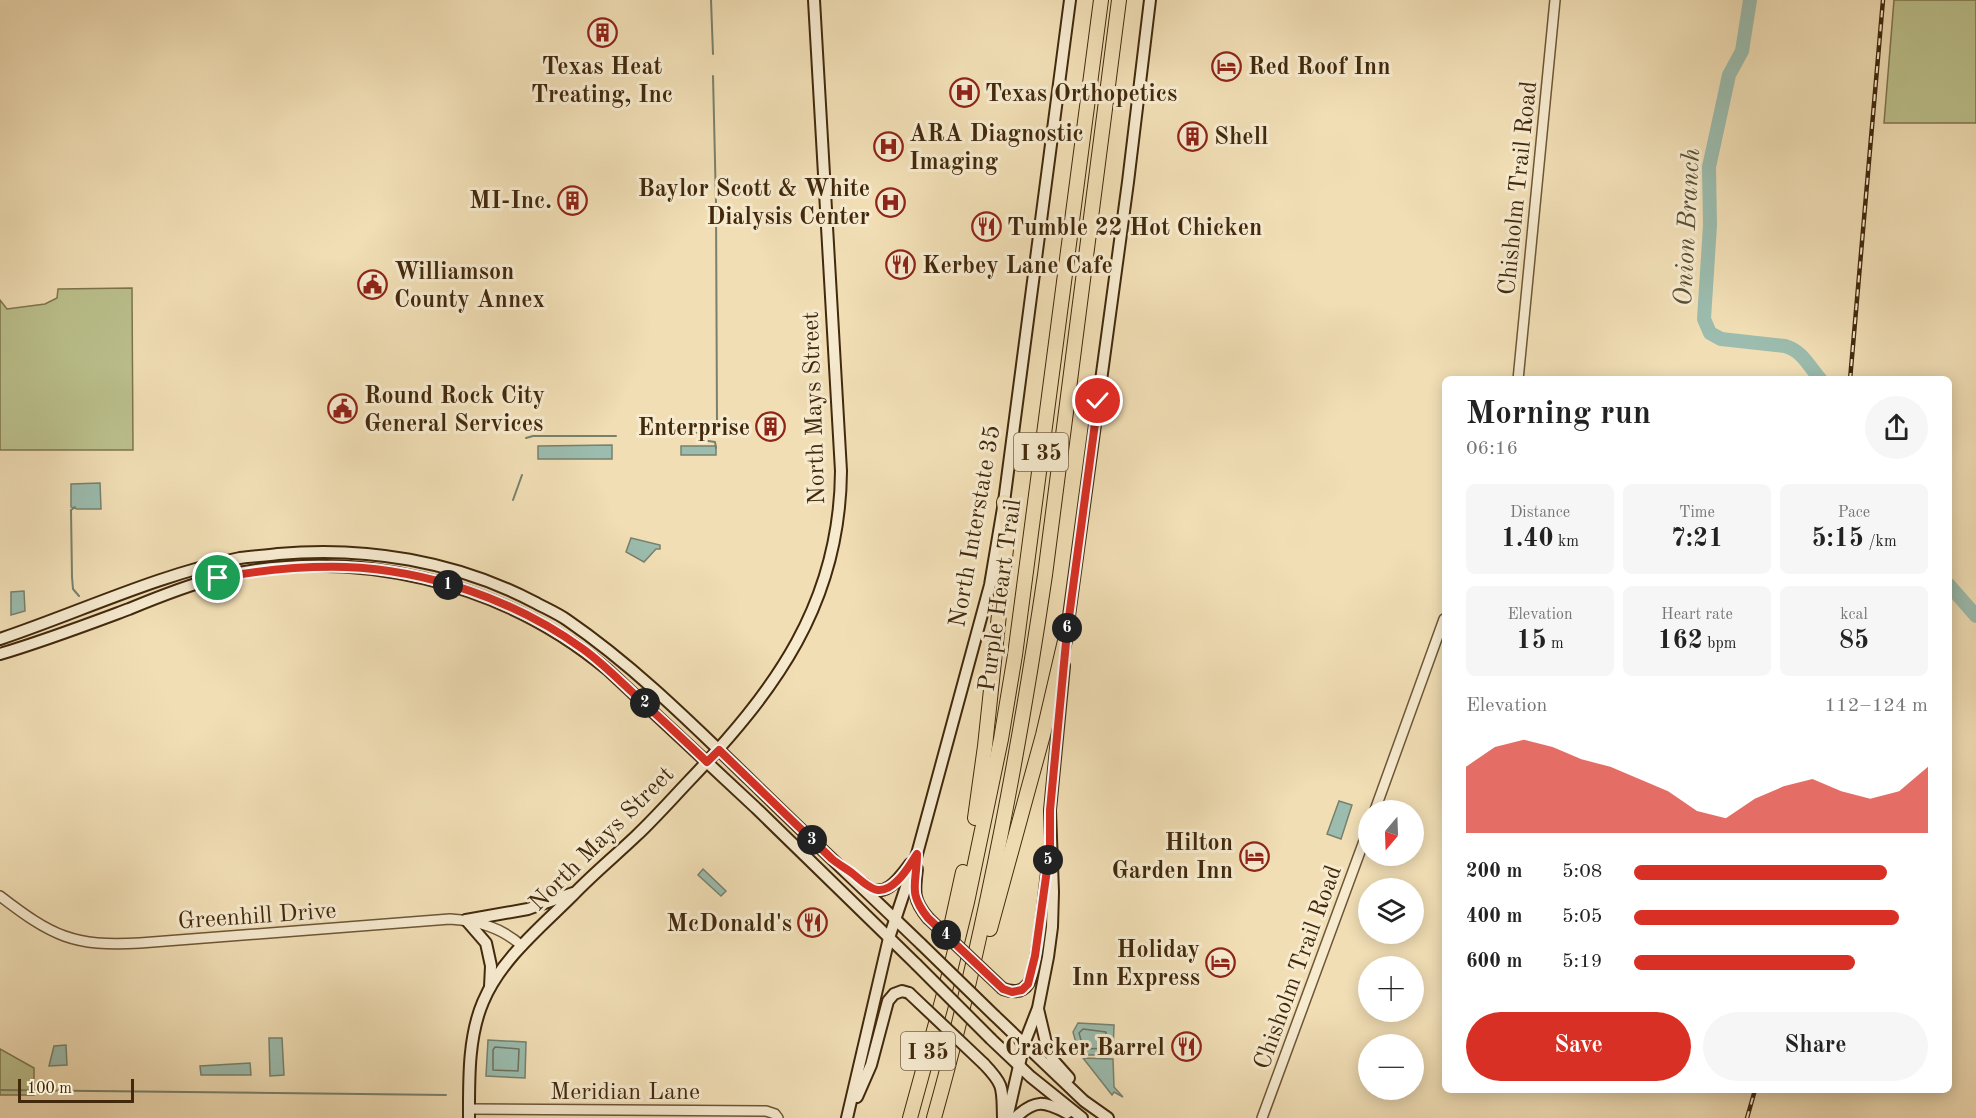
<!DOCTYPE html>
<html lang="en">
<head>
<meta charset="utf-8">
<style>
	:root { --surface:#fff; --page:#f6f6f6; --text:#222; --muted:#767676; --accent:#d93025 }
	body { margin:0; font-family:"Old Standard TT",serif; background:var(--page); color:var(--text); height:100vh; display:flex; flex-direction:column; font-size:22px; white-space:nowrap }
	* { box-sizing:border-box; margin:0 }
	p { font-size:20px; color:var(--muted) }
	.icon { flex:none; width:33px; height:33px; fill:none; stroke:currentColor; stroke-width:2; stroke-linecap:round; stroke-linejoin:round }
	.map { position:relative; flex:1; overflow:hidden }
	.side { position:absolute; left:1442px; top:376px; width:510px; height:717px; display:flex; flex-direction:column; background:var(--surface); border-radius:9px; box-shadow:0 3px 15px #0003 }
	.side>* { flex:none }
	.needle { width:39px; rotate:199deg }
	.fabs { position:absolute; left:1358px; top:800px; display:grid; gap:12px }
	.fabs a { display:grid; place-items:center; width:66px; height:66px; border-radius:50%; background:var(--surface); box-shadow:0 3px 15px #0003; font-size:30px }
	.scale { position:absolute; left:18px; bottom:15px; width:116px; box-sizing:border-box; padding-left:6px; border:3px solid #42290c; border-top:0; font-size:16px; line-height:21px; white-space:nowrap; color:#42290c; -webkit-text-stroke:4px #f6eacf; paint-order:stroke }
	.pin { position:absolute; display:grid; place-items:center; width:51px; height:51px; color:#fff; margin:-26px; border:3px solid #fff; border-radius:50%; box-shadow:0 2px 6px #0007 }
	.km { position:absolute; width:30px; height:30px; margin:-15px; border-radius:50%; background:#222; color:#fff; font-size:16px; line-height:30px; text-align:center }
	.round { display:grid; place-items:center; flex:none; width:63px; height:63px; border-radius:32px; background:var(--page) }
	.overview { display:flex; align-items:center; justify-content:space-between; height:102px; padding:0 24px }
	h1 { font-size:33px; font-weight:600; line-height:45px }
	.metrics { display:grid; grid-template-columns:repeat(3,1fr); gap:9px; height:102px; padding:6px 24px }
	.metrics div { display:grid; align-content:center; border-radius:9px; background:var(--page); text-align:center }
	.metrics b { font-size:26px; font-weight:600 }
	.metrics small { font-size:16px; font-weight:400 }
	.metrics p { font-size:16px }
	.chart { height:168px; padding:12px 24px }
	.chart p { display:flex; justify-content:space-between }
	.chart svg { width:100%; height:108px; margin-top:6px; fill:var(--accent); opacity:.7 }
	.action { display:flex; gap:12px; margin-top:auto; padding:12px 24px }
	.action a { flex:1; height:69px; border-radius:36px; background:var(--accent); color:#fff; font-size:24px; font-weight:600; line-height:69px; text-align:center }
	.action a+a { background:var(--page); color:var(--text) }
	ul { padding:0 24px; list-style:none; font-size:20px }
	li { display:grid; grid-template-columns:96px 72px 1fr; align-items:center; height:45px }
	li i { height:15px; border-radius:8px; background:var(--accent) }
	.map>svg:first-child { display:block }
	.green { fill:#bbc18d; stroke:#7e754c; stroke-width:1.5 }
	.water { fill:#9bbcae; stroke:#77816d; stroke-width:1.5 }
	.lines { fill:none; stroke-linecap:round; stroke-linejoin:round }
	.shore { stroke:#6e725d; stroke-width:1.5 }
	.stream { stroke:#77816d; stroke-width:2 }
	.river { stroke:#9bbcae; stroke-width:14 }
	.tertiary-casing { stroke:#6e5636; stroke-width:12 }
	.secondary-casing { stroke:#42290c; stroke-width:14 }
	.motorway-casing { stroke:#42290c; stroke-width:16 }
	.tertiary { stroke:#f6eacf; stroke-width:9 }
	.secondary { stroke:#f6eacf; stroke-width:10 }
	.motorway { stroke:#f1deb5; stroke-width:14 }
	.rail-casing { stroke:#42290c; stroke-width:4.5 }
	.rail { stroke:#f6eacf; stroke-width:2; stroke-dasharray:7; stroke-linecap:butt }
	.secondary-bridge-casing { stroke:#42290c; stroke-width:14; stroke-linecap:butt }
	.secondary-bridge { stroke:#f6eacf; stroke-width:10 }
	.route-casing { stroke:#fff; stroke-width:12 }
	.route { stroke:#d93025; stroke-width:8 }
	.labels { text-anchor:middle; stroke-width:6; stroke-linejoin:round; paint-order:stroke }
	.shield { fill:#f6eacf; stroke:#786346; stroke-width:1.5 }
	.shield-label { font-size:22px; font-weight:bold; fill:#42290c }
	.poi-label { font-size:24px; font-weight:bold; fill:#42290c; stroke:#f6eacf; text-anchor:start }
	.street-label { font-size:24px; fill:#42290c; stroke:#f6eacf }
	.water-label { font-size:26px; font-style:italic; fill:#584e34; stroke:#f6eacf }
</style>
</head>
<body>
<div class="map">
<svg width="1976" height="1118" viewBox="0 0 1976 1118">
	<rect width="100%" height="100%" fill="#f1deb5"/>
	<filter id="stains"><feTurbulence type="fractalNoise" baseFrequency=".00333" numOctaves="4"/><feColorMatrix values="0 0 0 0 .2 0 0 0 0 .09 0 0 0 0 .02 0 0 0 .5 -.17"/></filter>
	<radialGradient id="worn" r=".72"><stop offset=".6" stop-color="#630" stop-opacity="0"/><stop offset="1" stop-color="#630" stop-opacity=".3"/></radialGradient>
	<g class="green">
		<polygon points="1894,0 1976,0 1976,123 1884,123"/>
		<polygon points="132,288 133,450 0,450 0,300 7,309 45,304 57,298 58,289"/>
		<polygon points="0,1049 34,1068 34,1095 0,1095"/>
	</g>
	<g class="water">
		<polygon points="612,445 612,459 538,459 538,446"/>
		<rect x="681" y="446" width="35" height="9"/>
		<polygon points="100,483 101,509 77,509 71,507 71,484"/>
		<polygon points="631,538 660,545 660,549 656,549 644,562 626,552"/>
		<polygon points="24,591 25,611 11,615 11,592"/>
		<polygon points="1339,801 1352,805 1341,839 1327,834"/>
		<polygon points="703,869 726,891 721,896 698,875"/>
		<polygon points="1078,1023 1114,1025 1113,1055 1084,1055 1078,1050 1073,1032"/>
		<polygon points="269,1038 282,1038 284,1075 270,1076"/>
		<polygon points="488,1040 526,1042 525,1078 486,1076"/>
		<polygon points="66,1045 67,1065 49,1066 54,1046"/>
		<polygon points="1083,1058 1113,1059 1114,1087 1123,1097 1114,1092 1112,1095"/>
		<polygon points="250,1063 251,1075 201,1075 200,1066"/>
	</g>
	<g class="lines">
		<g class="shore">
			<polygon points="1083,1029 1106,1032 1106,1048 1087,1049 1083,1047 1079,1033"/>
			<polygon points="495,1047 519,1049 518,1071 493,1070 493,1050"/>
		</g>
		<g class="stream">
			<polyline points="711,0 713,54"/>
			<polyline points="641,433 710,433 717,423 716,204 713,76"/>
			<polyline points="701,433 702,440 715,442 716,448"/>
			<polyline points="526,438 533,436 616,436"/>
			<polyline points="513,500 522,475"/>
			<polyline points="75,507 71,510 72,577 73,589 79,596"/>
			<polyline points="0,1090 446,1095"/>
		</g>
		<g class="river">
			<path d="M1750,0L1742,51L1729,75L1709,167L1710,225L1704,319L1710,333L1721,339L1785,346C1803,351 1809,367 1821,380"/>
			<polyline points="1948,584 1976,616"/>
		</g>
		<defs>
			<g id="tertiary">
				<polyline points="1518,380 1555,0"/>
				<polyline points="1375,810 1444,619"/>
				<path d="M0,896C52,936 73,947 140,943L450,919C478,921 501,927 522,946"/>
				<polyline points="469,1109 766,1111 775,1114 778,1118"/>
				<polyline points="1262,1118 1368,830"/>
			</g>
			<g id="secondary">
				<polyline points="1066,638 1128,182 1150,0"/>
				<path d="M0,639C80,612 157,575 240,558C252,556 265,556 278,554C365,546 456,561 534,602C545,608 557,613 567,620C634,666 691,723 750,780C806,835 864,889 921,944"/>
				<path d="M0,654C44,641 86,625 129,609C158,597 188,585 219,577C354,546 502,581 608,670L756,808L916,964"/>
				<path d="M917,869C914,892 913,900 928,918"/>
				<path d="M864,884C883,902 899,879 910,864"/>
				<polyline points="466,920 528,909 573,893"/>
				<polyline points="466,920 486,943 491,966 490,987"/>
				<path d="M1003,989C1012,992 1022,993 1028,984C1038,970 1044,894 1047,873"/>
				<polyline points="1038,1009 1047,1047 1053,1060 1069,1078"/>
				<polyline points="995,1016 1084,1101 1108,1118"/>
				<polyline points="991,1039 1031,1077 1082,1118"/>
				<path d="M984,1064C1005,1086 1002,1088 1003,1118"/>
				<polyline points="857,1097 871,1065 888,1001 894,994 902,991 909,993"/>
				<path d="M469,1118C469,1080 468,1037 483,1002C501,959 541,927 573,895C593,874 615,856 636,836C654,819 670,801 687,783C775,691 840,604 841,471L814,0"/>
				<polyline points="847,1118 889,938 917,854 990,585 1004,502 1070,0"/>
				<polyline points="1007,1118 1024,1044 1038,1008 1048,957 1052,927 1053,892 1050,810 1064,666"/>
				<path d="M1015,1118C1035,1099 1044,1101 1067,1113"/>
			</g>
			<g id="motorway">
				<polyline points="975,818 985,746 1008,530 1004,502"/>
				<polyline points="990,929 1043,735 1067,632"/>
				<polyline points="949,936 963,872"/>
				<polyline points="910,1118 947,983 967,902 1001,739 1015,655 1101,0"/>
				<path d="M934,1118C984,940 1018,758 1045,575L1119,0"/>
			</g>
		</defs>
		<use href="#tertiary" class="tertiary-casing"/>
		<use href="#secondary" class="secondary-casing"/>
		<use href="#motorway" class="motorway-casing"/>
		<use href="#tertiary" class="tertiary"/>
		<use href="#secondary" class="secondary"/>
		<use href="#motorway" class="motorway"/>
		<defs>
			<g id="rail">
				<polyline points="1850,380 1883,0"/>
				<polyline points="1747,1118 1755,1090"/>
			</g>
		</defs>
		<use href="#rail" class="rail-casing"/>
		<use href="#rail" class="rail"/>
		<defs>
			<g id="secondary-bridge">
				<polyline points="928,918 1003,989"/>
				<polyline points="921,944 995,1016"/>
				<polyline points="916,964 991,1039"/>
				<polyline points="909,993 984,1064"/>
			</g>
		</defs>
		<use href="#secondary-bridge" class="secondary-bridge-casing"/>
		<use href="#secondary-bridge" class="secondary-bridge"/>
	</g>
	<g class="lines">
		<defs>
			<path id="route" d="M218,578C261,570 302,566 345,567C428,570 515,600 583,649C601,662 617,678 634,694C658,716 683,739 707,762L719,750L832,859C838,864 845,868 852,873C867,885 878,900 897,881C905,874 911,863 917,854C917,884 907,892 928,918L1003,989L1012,992L1022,990L1028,984L1035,956L1050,848V810L1067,632L1098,401"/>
		</defs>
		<use href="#route" class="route-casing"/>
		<use href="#route" class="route"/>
	</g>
	<defs>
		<symbol id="building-ring" viewBox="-11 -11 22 22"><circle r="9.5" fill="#f6eacf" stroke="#8f2418" stroke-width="1.5"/><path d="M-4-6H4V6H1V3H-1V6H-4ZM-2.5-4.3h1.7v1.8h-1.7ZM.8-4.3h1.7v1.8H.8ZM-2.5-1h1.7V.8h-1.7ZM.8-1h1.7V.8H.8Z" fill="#8f2418"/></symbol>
		<symbol id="hotel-ring" viewBox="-11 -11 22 22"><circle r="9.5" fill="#f6eacf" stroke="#8f2418" stroke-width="1.5"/><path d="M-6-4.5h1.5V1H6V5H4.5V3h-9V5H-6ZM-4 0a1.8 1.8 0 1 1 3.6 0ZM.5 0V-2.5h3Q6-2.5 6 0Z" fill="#8f2418"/></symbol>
		<symbol id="hospital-ring" viewBox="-11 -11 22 22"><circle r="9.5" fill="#f6eacf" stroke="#8f2418" stroke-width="1.5"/><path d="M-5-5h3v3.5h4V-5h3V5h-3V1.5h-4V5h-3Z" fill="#8f2418"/></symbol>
		<symbol id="restaurant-ring" viewBox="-11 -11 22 22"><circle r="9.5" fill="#f6eacf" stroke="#8f2418" stroke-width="1.5"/><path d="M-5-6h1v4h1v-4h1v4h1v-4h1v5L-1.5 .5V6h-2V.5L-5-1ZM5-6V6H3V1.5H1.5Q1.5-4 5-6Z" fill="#8f2418"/></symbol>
		<symbol id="civic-ring" viewBox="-11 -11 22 22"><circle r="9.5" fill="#f6eacf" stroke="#8f2418" stroke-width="1.5"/><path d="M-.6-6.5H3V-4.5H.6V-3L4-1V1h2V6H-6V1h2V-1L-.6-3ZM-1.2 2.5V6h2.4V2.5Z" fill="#8f2418"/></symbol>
	</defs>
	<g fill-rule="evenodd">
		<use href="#building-ring" x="586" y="16" width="33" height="33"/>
		<use href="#hotel-ring" x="1210" y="50" width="33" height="33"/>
		<use href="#hospital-ring" x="948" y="76" width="33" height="33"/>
		<use href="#building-ring" x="1176" y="120" width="33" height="33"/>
		<use href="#hospital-ring" x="872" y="130" width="33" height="33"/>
		<use href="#building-ring" x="556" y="184" width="33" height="33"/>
		<use href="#hospital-ring" x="874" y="186" width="33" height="33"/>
		<use href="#restaurant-ring" x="970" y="210" width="33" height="33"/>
		<use href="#restaurant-ring" x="884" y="248" width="33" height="33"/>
		<use href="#civic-ring" x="356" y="268" width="33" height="33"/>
		<use href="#civic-ring" x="326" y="392" width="33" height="33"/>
		<use href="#building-ring" x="754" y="410" width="33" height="33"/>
		<use href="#hotel-ring" x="1238" y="840" width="33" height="33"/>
		<use href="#restaurant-ring" x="796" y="906" width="33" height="33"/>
		<use href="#hotel-ring" x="1204" y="946" width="33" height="33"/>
		<use href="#restaurant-ring" x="1170" y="1030" width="33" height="33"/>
	</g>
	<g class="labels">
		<g class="shield">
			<rect x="1014" y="433" width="54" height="38" rx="4.5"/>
			<rect x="901" y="1032" width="54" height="38" rx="4.5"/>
		</g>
		<g class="shield-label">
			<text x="1041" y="460">I 35</text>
			<text x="928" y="1059">I 35</text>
		</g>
		<g class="poi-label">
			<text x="602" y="74" text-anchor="middle">Texas Heat<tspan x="602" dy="28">Treating, Inc</tspan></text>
			<text x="1248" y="74">Red Roof Inn</text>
			<text x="985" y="101">Texas Orthopetics</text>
			<text x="909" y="141">ARA Diagnostic<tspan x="909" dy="28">Imaging</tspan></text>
			<text x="1214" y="144">Shell</text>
			<text x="870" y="196" text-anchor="end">Baylor Scott &amp; White<tspan x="870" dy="28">Dialysis Center</tspan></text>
			<text x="552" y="208" text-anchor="end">MI-Inc.</text>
			<text x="1007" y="235">Tumble 22 Hot Chicken</text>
			<text x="922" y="273">Kerbey Lane Cafe</text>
			<text x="394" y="279">Williamson<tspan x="394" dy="28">County Annex</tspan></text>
			<text x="364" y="403">Round Rock City<tspan x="364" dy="28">General Services</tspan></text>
			<text x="750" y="435" text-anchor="end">Enterprise</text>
			<text x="1233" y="850" text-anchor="end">Hilton<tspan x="1233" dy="28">Garden Inn</tspan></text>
			<text x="792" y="931" text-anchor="end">McDonald's</text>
			<text x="1200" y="957" text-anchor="end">Holiday<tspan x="1200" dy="28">Inn Express</tspan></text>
			<text x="1165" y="1055" text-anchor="end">Cracker Barrel</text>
		</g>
		<g class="street-label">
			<text transform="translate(1517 188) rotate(-84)" y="8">Chisholm Trail Road</text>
			<text transform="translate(813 408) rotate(-92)" y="8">North Mays Street</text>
			<text transform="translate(974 526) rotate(-80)" y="8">North Interstate 35</text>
			<text transform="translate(999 595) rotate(-82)" y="8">Purple Heart Trail</text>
			<text transform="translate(601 838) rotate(-45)" y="8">North Mays Street</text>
			<text transform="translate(257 915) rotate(-4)" y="8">Greenhill Drive</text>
			<text transform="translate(1297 967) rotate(-70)" y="8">Chisholm Trail Road</text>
			<text x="625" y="1099">Meridian Lane</text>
		</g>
		<g class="water-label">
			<text transform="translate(1686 227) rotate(-87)" y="9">Onion Branch</text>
		</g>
	</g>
	<rect width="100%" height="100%" filter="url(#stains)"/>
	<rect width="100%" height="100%" fill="url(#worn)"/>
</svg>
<div class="fabs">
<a><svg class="needle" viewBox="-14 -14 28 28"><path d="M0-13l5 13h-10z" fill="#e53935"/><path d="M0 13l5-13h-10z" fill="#767676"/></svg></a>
<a><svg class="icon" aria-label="layers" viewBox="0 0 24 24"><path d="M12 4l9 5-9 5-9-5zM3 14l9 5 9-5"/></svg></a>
<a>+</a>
<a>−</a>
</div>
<div class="scale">100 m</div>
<div class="pin" style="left:218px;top:578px;background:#1e9e55"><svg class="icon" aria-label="arrive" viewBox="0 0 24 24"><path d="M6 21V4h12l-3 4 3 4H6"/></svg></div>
<div class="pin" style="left:1098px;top:401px;background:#d93025"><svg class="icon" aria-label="check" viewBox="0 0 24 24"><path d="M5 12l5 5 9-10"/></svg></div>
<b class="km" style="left:448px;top:585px">1</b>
<b class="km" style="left:645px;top:703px">2</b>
<b class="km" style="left:812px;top:840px">3</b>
<b class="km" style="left:946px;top:935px">4</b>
<b class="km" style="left:1048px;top:860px">5</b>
<b class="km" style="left:1067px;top:628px">6</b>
<section class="side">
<div class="overview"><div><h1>Morning run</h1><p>06:16</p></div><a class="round"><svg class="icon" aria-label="share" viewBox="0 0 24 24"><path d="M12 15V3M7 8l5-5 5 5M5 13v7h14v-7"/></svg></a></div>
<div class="metrics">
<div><p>Distance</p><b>1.40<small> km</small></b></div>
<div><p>Time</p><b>7:21</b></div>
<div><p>Pace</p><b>5:15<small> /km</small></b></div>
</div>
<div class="metrics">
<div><p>Elevation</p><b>15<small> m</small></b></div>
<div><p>Heart rate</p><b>162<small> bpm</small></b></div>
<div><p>kcal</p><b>85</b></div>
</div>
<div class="chart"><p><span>Elevation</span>112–124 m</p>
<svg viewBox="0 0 160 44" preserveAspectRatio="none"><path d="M0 44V17L10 9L20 6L30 9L40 14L50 17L60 22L70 27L80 35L90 38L100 30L110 25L120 22L130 27L140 30L150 27L160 17V44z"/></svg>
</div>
<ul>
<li><b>200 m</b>5:08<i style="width:86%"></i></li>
<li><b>400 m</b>5:05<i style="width:90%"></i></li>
<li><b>600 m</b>5:19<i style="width:75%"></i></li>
</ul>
<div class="action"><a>Save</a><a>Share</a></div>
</section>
</div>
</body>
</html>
